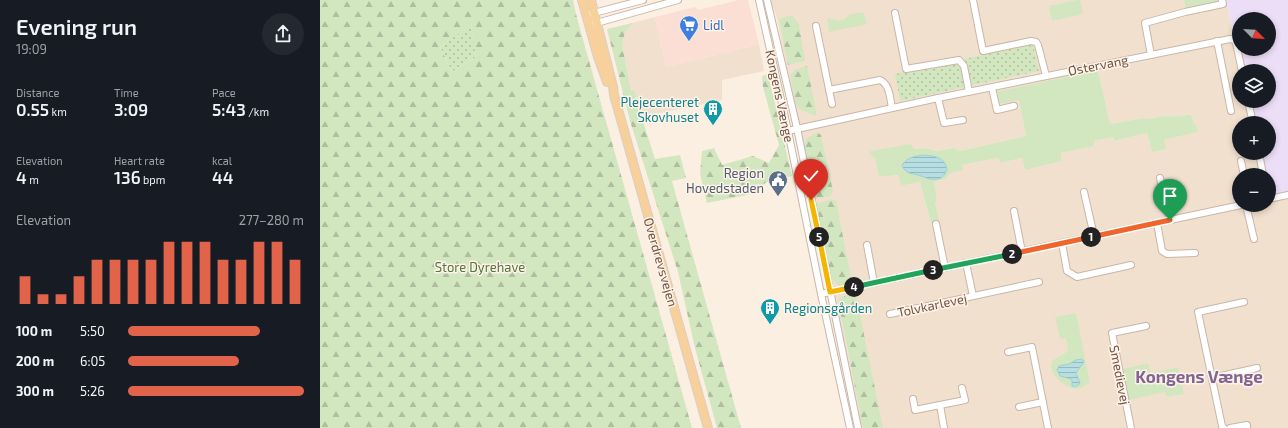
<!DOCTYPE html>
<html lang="en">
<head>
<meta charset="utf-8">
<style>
	:root { --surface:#171b24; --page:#242831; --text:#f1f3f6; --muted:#9ea1a6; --accent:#e1634a }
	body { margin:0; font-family:"Exo 2",sans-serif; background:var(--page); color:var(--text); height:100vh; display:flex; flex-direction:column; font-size:15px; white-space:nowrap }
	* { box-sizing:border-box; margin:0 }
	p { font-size:13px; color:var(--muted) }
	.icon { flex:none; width:22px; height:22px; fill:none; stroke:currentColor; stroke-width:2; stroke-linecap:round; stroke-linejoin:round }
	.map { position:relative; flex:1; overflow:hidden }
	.panel { display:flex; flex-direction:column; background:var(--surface); width:320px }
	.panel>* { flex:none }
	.needle { width:26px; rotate:114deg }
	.controls { position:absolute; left:912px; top:12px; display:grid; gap:8px }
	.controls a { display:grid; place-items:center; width:44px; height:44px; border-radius:50%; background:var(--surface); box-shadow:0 2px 6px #0003; font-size:20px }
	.pin { position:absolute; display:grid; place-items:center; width:34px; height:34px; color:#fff; margin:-41px -17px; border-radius:50% 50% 50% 0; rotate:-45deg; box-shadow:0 0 4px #0007 }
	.pin .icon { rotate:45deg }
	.km { position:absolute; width:20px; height:20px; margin:-10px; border-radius:50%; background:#222; color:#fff; font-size:11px; line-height:20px; text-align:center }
	.round { display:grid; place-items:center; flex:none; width:42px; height:42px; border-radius:21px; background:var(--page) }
	.head { display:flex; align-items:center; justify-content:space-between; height:68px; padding:0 16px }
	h1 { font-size:22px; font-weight:600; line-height:30px }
	.stats { display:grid; grid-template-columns:repeat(3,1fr); gap:6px; height:68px; padding:4px 16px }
	.stats div { display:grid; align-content:center }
	.stats b { font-size:17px; font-weight:600 }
	.stats small { font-size:11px; font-weight:400 }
	.stats p { font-size:11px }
	.chart { height:112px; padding:8px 16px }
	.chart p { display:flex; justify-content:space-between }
	.chart svg { width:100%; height:72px; margin-top:4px; stroke:var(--accent); stroke-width:6 }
	ul { padding:0 16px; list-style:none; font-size:13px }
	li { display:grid; grid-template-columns:64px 48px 1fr; align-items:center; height:30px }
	li i { height:10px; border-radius:5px; background:var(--accent) }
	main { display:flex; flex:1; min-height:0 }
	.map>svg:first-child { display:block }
	.residential { fill:#f2e0cf; fill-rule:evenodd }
	.commercial { fill:#fbded4 }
	.education { fill:#ecdef7; fill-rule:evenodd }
	.grass { fill:url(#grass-dots) }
	.forest { fill:url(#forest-firs); fill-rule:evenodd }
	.park { fill:#d2e7c0 }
	.water { fill:url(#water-rules); stroke:#9dcfd4 }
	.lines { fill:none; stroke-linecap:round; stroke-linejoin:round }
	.minor-casing { stroke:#cab6a8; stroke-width:8 }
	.major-casing { stroke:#d7cfcc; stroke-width:10 }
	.minor { stroke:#fff; stroke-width:6 }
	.major { stroke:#f7d09b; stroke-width:8 }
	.split-1-casing { stroke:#fff; stroke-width:8 }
	.split-2-casing { stroke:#fff; stroke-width:8 }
	.split-3-casing { stroke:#fff; stroke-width:8 }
	.split-4-casing { stroke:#fff; stroke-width:8 }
	.split-5-casing { stroke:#fff; stroke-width:8 }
	.split-6-casing { stroke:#fff; stroke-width:8 }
	.split-1 { stroke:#f0652b; stroke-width:5 }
	.split-2 { stroke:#f0652b; stroke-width:5 }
	.split-3 { stroke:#22a559; stroke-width:5 }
	.split-4 { stroke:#22a559; stroke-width:5 }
	.split-5 { stroke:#f5b400; stroke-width:5 }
	.split-6 { stroke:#f5b400; stroke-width:5 }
	.labels { text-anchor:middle; stroke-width:3; stroke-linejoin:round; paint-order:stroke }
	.shop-label { font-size:13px; fill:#366cbe; stroke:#fef3e6; text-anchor:start }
	.street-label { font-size:13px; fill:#705549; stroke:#fef3e6 }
	.culture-label { font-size:13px; fill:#0d838f; stroke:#fef3e6; text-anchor:end }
	.service-label { font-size:13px; fill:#4e5e75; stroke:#fef3e6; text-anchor:end }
	.park-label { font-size:13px; fill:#547642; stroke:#fef3e6 }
	.district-label { font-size:17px; font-weight:bold; fill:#816594; stroke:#fef3e6 }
</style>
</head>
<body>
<main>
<section class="panel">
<div class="head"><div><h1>Evening run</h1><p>19:09</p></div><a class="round"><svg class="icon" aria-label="share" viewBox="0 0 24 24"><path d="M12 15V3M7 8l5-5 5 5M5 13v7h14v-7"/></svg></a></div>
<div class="stats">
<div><p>Distance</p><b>0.55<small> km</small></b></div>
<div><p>Time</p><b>3:09</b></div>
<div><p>Pace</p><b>5:43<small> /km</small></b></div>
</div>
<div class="stats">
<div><p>Elevation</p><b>4<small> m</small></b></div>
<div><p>Heart rate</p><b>136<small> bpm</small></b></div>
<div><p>kcal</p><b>44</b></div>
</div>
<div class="chart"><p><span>Elevation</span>277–280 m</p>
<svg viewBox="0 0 160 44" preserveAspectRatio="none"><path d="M5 44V27M15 44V38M25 44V38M35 44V27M45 44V17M55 44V17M65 44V17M75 44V17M85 44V6M95 44V6M105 44V6M115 44V17M125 44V17M135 44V6M145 44V6M155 44V17"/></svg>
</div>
<ul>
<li><b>100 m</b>5:50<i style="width:75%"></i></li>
<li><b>200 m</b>6:05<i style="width:63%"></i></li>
<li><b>300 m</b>5:26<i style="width:100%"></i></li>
</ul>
</section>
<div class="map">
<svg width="968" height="428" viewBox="0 0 968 428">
	<defs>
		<pattern id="grass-dots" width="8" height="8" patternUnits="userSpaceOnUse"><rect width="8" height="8" fill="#d2e7c0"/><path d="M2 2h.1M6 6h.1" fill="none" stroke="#afbe9e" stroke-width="1.8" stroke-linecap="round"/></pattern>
		<pattern id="forest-firs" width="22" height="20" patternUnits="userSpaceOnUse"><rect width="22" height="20" fill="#d2e7c0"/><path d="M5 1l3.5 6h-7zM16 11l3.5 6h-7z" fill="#afbe9e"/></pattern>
		<pattern id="water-rules" width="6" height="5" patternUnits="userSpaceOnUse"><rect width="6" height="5" fill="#b6dfe3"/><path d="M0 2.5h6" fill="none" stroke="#98b8ba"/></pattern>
	</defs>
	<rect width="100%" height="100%" fill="#fbefe1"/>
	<g class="residential">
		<path d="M450,0H906L921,71H919V101H927L932,123H919V153H939L944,175H919V205H949V197L950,202L968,198V428H540L456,15ZM778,70L790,124L824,118L828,120L847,116L850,118L871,114L874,124L876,123L878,132L844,140L832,152L827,133L794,141L793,137L774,141V146L740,153L705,170L702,158L680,163L678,158L641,165L642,170L631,173L625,179L614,182L617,201L615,204L620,222L611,224L600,182L581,186L578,175L559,177L555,158L594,149L606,148L617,151L634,148L640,151L706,136L699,100ZM746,338L755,389L739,357L748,351ZM803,369L831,373L863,394L847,397L846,392Z"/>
		<polygon points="335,17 346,67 439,44 444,71 402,80 402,100 321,117 315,92 311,91 302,44 305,33 312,23"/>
	</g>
	<polygon class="commercial" points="419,0 428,0 439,44 346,67 335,17 375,7 378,10"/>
	<path class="education" d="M906,0H968V198L950,202L949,197V175H944L939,153H949V123H932L927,101H949V71H921ZM919,19H949V49H919Z"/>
	<g class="grass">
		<polygon points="151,24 156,57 132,72 120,47"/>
		<polygon points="713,44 719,71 580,101 575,74"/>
	</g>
	<g class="forest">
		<path d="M0,0H253L257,18L372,428H0ZM151,25L156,57L132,72L120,47Z"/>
		<polygon points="472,15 479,24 485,61 468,65 459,19"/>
		<path d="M312,23L305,33L302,44L311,91H315C320,114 328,136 335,159L360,155L366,178L352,181L421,428H397L375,348L358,272L310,121L287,29Z"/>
		<polygon points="487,66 496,110 496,116 481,110 476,105 470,75 476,69"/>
		<polygon points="448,74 472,176 447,182 427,195 387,203 380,174 382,151 394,148 402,165 433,156 449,163 459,145 443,87 442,76"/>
		<polygon points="497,132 501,135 513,191 511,196 495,198 484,145 487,138"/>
		<polygon points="512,199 516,201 532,283 519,286 510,278 495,204"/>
		<polygon points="535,290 563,428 543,428 518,300"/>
	</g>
	<g class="park">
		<polygon points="757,0 760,0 763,14 732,21 729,6"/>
		<polygon points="864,0 901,0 901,1 866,9"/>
		<polygon points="543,12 547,24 509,32 507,18 517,20 523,20 530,14"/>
		<path d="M778,70L790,124L824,118C832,121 838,116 846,116C856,117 861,116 871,114L874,124L876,123L878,132L844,140L846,149L832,152L827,133L794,141L793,137L774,141V146L741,153V161L705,170L702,158L680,163L678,158L642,165L643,170L631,173L625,179L614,182L617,201L615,204L620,222L611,224L600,182L581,186L578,175L559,177L555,158L550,154V151L591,144L594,149L606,148L617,151L634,148L640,151L706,136L699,100L678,104L676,92Z"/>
		<path d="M756,313L770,383C766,385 760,389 755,389C748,389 734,377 732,371C731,368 731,364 732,361L748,351L746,338L740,339L735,317Z"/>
		<polygon points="828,363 831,373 858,367 864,394 847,397 845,392 809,400 803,369"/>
	</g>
	<g class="water">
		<path d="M602,155C613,156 624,156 627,169C623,183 611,180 601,176C593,173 587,175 582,166C586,157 594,157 602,155Z"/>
		<path d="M761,359L764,361C763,365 758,369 756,373L760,383C758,386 756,387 752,386V381L751,379L740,376L737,370L739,366L749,364L756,360Z"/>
	</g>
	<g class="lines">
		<defs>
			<g id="minor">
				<polyline points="439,0 468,131 501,294 530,428"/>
				<polyline points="447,0 477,128 538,428"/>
				<polyline points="653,0 663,51 711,41 716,42 718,45 726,76"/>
				<polyline points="575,13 586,69 639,60 644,66 649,92"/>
				<polyline points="270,14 323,0"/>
				<polyline points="273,24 358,0"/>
				<polyline points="496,26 512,104"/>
				<polyline points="897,41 911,111"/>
				<polyline points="831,55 825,23 865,12 903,4 902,0"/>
				<polyline points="672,88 677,110 694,106"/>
				<path d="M509,90L560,80C570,84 570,99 572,108"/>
				<polyline points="618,98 624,123 643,120"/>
				<polyline points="928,101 933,123"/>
				<polyline points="468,131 618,98 910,39 914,40 916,43 922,71"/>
				<polyline points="939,153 943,175"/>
				<polyline points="921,161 924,175"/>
				<polyline points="840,178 850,220"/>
				<polyline points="764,192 774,236"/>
				<polyline points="949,199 968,195"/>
				<polyline points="926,205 934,239"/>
				<polyline points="694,211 702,252"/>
				<polyline points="837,223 842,251 847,254 875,253"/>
				<polyline points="616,224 625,268"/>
				<polyline points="742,243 747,271 757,277 811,265"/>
				<polyline points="547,245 554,283"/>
				<polyline points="646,263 653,296"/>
				<polyline points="501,294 921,205"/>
				<polyline points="570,314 719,282"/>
				<polyline points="688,352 712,347 728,428"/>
				<polyline points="892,378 937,368"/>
				<polyline points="593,399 595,410 645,400 642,388"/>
				<polyline points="620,405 624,428"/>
				<polyline points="699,407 723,402"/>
				<polyline points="811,428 792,333 826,326"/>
				<polyline points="904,428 902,426 878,312 924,302"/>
				<polyline points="910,428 927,425 927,428"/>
			</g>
			<g id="major">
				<polyline points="262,0 278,57 287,82"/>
				<polyline points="271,0 293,87 294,95 388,428"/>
			</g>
		</defs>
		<use href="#minor" class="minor-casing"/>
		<use href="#major" class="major-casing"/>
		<use href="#minor" class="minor"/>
		<use href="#major" class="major"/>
	</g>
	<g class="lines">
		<defs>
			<polyline id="split-1" points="771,237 850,220"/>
			<polyline id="split-2" points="692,254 771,237"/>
			<polyline id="split-3" points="613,270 692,254"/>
			<polyline id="split-4" points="534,287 613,270"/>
			<polyline id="split-5" points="499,237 510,292 534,287"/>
			<polyline id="split-6" points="491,200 499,237"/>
		</defs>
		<use href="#split-1" class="split-1-casing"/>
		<use href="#split-2" class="split-2-casing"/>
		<use href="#split-3" class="split-3-casing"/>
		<use href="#split-4" class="split-4-casing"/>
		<use href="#split-5" class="split-5-casing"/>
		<use href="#split-6" class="split-6-casing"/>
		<use href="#split-1" class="split-1"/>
		<use href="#split-2" class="split-2"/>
		<use href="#split-3" class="split-3"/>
		<use href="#split-4" class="split-4"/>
		<use href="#split-5" class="split-5"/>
		<use href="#split-6" class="split-6"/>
	</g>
	<defs>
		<symbol id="supermarket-pin" viewBox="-11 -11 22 30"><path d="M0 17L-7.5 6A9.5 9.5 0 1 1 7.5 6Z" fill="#3f7fe0" stroke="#fef3e6"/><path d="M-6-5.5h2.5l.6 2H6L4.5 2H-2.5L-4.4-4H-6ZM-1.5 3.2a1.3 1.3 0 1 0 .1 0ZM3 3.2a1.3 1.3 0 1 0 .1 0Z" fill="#fff"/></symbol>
		<symbol id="building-pin" viewBox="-11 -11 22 30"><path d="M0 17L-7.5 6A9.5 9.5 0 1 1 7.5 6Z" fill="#0f9aa8" stroke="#fef3e6"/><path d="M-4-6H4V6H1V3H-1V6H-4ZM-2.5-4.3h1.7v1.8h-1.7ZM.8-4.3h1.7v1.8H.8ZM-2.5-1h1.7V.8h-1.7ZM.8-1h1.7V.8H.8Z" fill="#fff"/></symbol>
		<symbol id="civic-pin" viewBox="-11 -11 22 30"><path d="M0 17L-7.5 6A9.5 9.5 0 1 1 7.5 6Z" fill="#5c6f8a" stroke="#fef3e6"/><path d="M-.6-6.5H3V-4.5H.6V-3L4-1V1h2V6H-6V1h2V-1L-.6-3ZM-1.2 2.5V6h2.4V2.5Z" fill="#fff"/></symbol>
	</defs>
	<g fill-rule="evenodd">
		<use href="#supermarket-pin" x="358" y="14" width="22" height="30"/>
		<use href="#building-pin" x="382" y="98" width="22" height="30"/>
		<use href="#civic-pin" x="447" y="169" width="22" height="30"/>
		<use href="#building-pin" x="439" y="297" width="22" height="30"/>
	</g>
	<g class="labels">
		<g class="shop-label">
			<text x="383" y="30">Lidl</text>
		</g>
		<g class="street-label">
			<text transform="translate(778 65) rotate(-11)" y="5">Østervang</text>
			<text transform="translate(460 96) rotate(78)" y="5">Kongens Vænge</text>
			<text transform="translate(341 262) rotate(74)" y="5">Overdrevsvejen</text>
			<text transform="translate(612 305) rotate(-12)" y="5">Tolvkarlevej</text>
			<text transform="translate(800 375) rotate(79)" y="5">Smedievej</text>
		</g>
		<g class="culture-label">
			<text x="379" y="107">Plejecenteret<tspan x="379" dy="15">Skovhuset</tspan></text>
			<text x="464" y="313" text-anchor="start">Regionsgården</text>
		</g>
		<g class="service-label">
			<text x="444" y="178">Region<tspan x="444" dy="15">Hovedstaden</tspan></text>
		</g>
		<g class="park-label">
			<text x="160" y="272">Store Dyrehave</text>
		</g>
		<g class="district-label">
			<text x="879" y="383">Kongens Vænge</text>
		</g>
	</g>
</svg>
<div class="controls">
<a><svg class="needle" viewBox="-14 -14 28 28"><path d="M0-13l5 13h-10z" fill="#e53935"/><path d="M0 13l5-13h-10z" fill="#9ea1a6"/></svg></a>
<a><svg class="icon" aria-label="layers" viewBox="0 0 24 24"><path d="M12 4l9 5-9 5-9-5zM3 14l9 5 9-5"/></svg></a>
<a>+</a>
<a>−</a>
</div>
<div class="pin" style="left:850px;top:220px;background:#1e9e55"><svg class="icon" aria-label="arrive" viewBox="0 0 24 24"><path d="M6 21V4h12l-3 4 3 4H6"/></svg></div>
<div class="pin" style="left:491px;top:200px;background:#d93025"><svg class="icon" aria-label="check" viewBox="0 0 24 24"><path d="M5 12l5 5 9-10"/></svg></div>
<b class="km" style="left:771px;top:237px">1</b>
<b class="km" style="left:692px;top:254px">2</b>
<b class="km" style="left:613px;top:270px">3</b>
<b class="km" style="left:534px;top:287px">4</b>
<b class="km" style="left:499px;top:237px">5</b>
</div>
</main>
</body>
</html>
